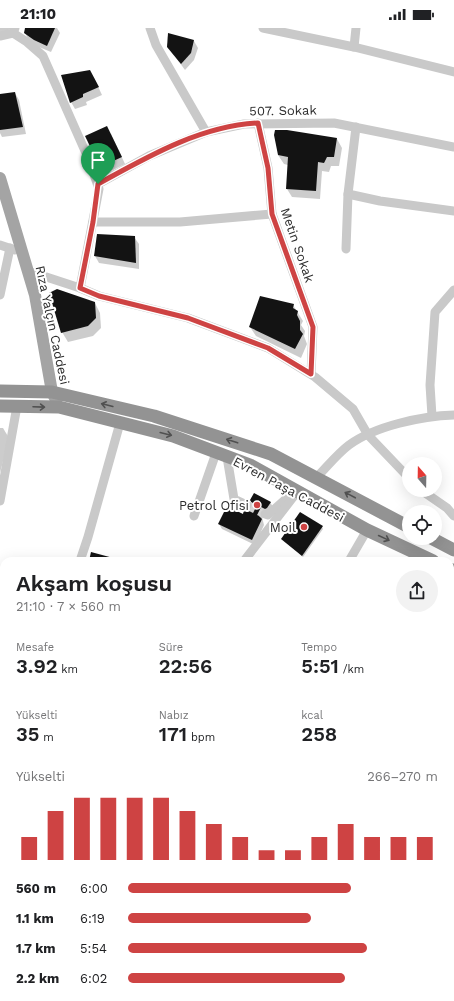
<!DOCTYPE html>
<html lang="tr">
<head>
<meta charset="utf-8">
<style>
	:root { --surface:#fff; --page:#f2f2f2; --text:#202124; --muted:#757577; --accent:#ce4343 }
	body { margin:0; font-family:"Work Sans",sans-serif; background:var(--page); color:var(--text); height:100vh; display:flex; flex-direction:column; font-size:15px; white-space:nowrap }
	* { box-sizing:border-box; margin:0 }
	p { font-size:13px; color:var(--muted) }
	.icon { flex:none; width:22px; height:22px; fill:none; stroke:currentColor; stroke-width:2; stroke-linecap:round; stroke-linejoin:round }
	.map { position:relative; flex:1; overflow:hidden }
	.details { position:absolute; left:0px; top:529px; width:454px; height:444px; display:flex; flex-direction:column; background:var(--surface); border-radius:12px 12px 0 0; box-shadow:0 4px 16px #0002 }
	.details>* { flex:none }
	.needle { width:26px; rotate:340deg }
	.controls { position:absolute; left:402px; top:429px; display:grid; gap:8px }
	.controls a { display:grid; place-items:center; width:40px; height:40px; border-radius:50%; background:var(--surface); box-shadow:0 4px 16px #0002; font-size:20px }
	.pin { position:absolute; display:grid; place-items:center; width:34px; height:34px; color:#fff; margin:-41px -17px; border-radius:50% 50% 50% 0; rotate:-45deg; box-shadow:0 0 4px #0007 }
	.pin .icon { rotate:45deg }
	.round { display:grid; place-items:center; flex:none; width:42px; height:42px; border-radius:21px; background:var(--page) }
	.summary { display:flex; align-items:center; justify-content:space-between; height:68px; padding:0 16px }
	h1 { font-size:22px; font-weight:600; line-height:30px }
	.figures { display:grid; grid-template-columns:repeat(3,1fr); gap:6px; height:68px; padding:4px 16px }
	.figures div { display:grid; align-content:center }
	.figures b { font-size:20px; font-weight:600 }
	.figures small { font-size:11px; font-weight:400 }
	.figures p { font-size:11px }
	.chart { height:112px; padding:8px 16px }
	.chart p { display:flex; justify-content:space-between }
	.chart svg { width:100%; height:72px; margin-top:4px; stroke:var(--accent); stroke-width:6 }
	ul { padding:0 16px; list-style:none; font-size:13px }
	li { display:grid; grid-template-columns:64px 48px 1fr; align-items:center; height:30px }
	li i { height:10px; border-radius:5px; background:var(--accent) }
	.status { display:flex; justify-content:space-between; align-items:center; height:28px; padding:0 20px; background:var(--surface); direction:ltr }
	.status svg { height:11px; fill:currentColor }
	.map>svg:first-child { display:block }
	.shadow { fill:#0003 }
	.building { fill:#131313 }
	.lines { fill:none; stroke-linecap:round; stroke-linejoin:round }
	.minor-tunnel { stroke:#d5d5d5; stroke-width:9; stroke-dasharray:9 4.5; stroke-linecap:butt }
	.minor { stroke:#c9c9c9; stroke-width:9 }
	.major { stroke:#a4a4a4; stroke-width:12 }
	.highway { stroke:#939393; stroke-width:13 }
	.oneway { stroke:#505050 }
	.route-casing { stroke:#fff; stroke-width:8 }
	.route { stroke:#ce4343; stroke-width:5 }
	.poi-dot { fill:#ce4343; stroke:#fff; stroke-width:1.5 }
	.labels { text-anchor:middle; stroke-width:4; stroke-linejoin:round; paint-order:stroke }
	.street-label { font-size:13px; fill:#2c2c2c; stroke:#fff }
	.poi-label { font-size:13px; fill:#2c2c2c; stroke:#fff; text-anchor:end }
</style>
</head>
<body>
<div class="status"><b>21:10</b><svg viewBox="0 0 49 12"><path d="M0 12V9h3v3zM5 12V6h3v6zM10 12V3h3v9zM15 12V0h3v12zM26 1h20v11H26zM47 4h2v5h-2z"/></svg></div>
<div class="map">
<svg width="454" height="973" viewBox="0 0 454 973">
	<rect width="100%" height="100%" fill="#fff"/>
	<g class="shadow">
		<polygon points="0,0 14,0 0,5"/>
		<polygon points="27,0 57,0 60,5 51,24 39,19 29,12 25,5"/>
		<polygon points="194,13 198,20 194,32 185,42 168,19"/>
		<polygon points="94,50 102,67 86,74 87,77 75,81 71,74"/>
		<polygon points="15,65 19,72 26,106 2,109 0,105 0,67"/>
		<polygon points="111,106 125,136 105,146 86,109"/>
		<polygon points="337,111 342,120 339,138 331,138 329,144 322,143 320,171 292,169 287,161 288,137 284,136 278,127"/>
		<polygon points="134,209 139,216 139,241 99,235 95,228"/>
		<polygon points="95,275 100,285 101,300 93,308 68,314 62,304"/>
		<polygon points="293,277 303,293 301,297 305,303 304,308 307,316 301,330 256,308 250,299"/>
		<polygon points="0,400 3,400 9,410 0,445"/>
		<polygon points="270,474 273,479 262,489 264,497 255,517 222,501 219,496"/>
		<polygon points="322,499 323,501 303,529 283,511"/>
		<polygon points="0,560 4,561 4,585 0,584"/>
		<polygon points="192,969 215,969 213,973 202,973"/>
	</g>
	<g class="building">
		<polygon points="25,0 55,0 47,18 34,12 24,5"/>
		<polygon points="168,5 194,12 191,25 181,36 167,19"/>
		<polygon points="90,42 99,59 83,66 83,69 70,75 61,47"/>
		<polygon points="15,64 23,99 0,102 0,66"/>
		<polygon points="107,98 122,129 100,139 85,108"/>
		<polygon points="275,102 287,102 337,110 334,129 327,129 324,135 318,134 316,163 286,161 288,129 278,127 274,107"/>
		<polygon points="97,206 135,208 136,235 94,228"/>
		<polygon points="57,261 95,274 96,290 88,298 61,305 49,265"/>
		<polygon points="260,268 294,276 293,280 298,283 297,287 300,293 300,302 303,306 295,321 249,299"/>
		<polygon points="254,465 271,474 267,480 259,484 259,488 262,491 252,512 218,496 227,478 243,486 244,482 251,482 253,477 250,472"/>
		<polygon points="300,484 323,498 302,528 281,511"/>
		<polygon points="91,524 117,531 116,533 89,533"/>
	</g>
	<g class="lines">
		<polyline class="minor-tunnel" points="247,477 265,486"/>
		<g class="minor">
			<polyline points="150,0 156,17 206,104"/>
			<polyline points="263,0 354,19 454,44"/>
			<polyline points="13,5 27,14 43,28 89,132 99,161 80,260"/>
			<polyline points="0,8 13,5 15,0"/>
			<polyline points="354,19 356,0"/>
			<polyline points="258,95 268,140 272,186 313,299 311,346"/>
			<polyline points="356,99 348,166 380,173 454,183"/>
			<polyline points="98,156 149,128 206,104 244,96 334,95 454,119"/>
			<polyline points="93,194 180,194 272,186"/>
			<polyline points="0,217 15,222"/>
			<polyline points="346,221 348,166"/>
			<polyline points="28,243 80,260 99,268 188,290 268,320 315,349 353,381 368,407 409,450"/>
			<polyline points="0,267 10,220"/>
			<polyline points="432,388 430,357 435,284 454,262"/>
			<polyline points="227,429 234,471 247,477"/>
			<path d="M316,450C327,439 337,426 349,417C375,398 422,388 454,387"/>
			<polyline points="421,462 447,480 454,488"/>
			<polyline points="0,473 17,378"/>
			<polyline points="265,486 268,487 288,469"/>
			<polyline points="194,488 216,425"/>
			<polyline points="80,533 88,509 120,395"/>
			<polyline points="244,533 297,464"/>
			<polyline points="349,533 367,502"/>
			<polyline points="0,593 4,594"/>
			<polyline points="0,725 4,726"/>
			<polyline points="450,750 454,744"/>
			<polyline points="450,842 454,845"/>
			<polyline points="0,862 4,856"/>
			<polyline points="450,953 454,948"/>
			<polyline points="284,969 294,973"/>
			<polyline points="113,973 115,969"/>
			<polyline points="221,973 222,969"/>
			<polyline points="433,973 437,969"/>
		</g>
		<polyline class="major" points="0,150 35,267 52,364 56,372"/>
		<g class="highway">
			<polyline points="0,363 52,364 154,388 271,426 409,499"/>
			<polyline points="0,378 59,379 173,408 250,437 367,502 433,533"/>
			<polyline points="431,510 454,522"/>
			<polyline points="450,541 454,543"/>
		</g>
	</g>
	<defs><path id="oneway-shaft" d="M-6 0H5M1.5-3L5.5 0L1.5 3" fill="none" stroke-width="1.6" stroke-linecap="round" stroke-linejoin="round"/></defs>
	<g class="oneway">
		<use href="#oneway-shaft" transform="translate(107 377) rotate(-166)"/>
		<use href="#oneway-shaft" transform="translate(39 379) rotate(2)"/>
		<use href="#oneway-shaft" transform="translate(166 406) rotate(14)"/>
		<use href="#oneway-shaft" transform="translate(232 413) rotate(-162)"/>
		<use href="#oneway-shaft" transform="translate(350 467) rotate(-152)"/>
		<use href="#oneway-shaft" transform="translate(384 510) rotate(25)"/>
	</g>
	<g class="lines">
		<defs>
			<path id="route" d="M258,95L268,140L272,186L313,299L311,346L268,320L188,290L99,268L80,260L93,194L98,156C147,129 200,98 258,95Z"/>
		</defs>
		<use href="#route" class="route-casing"/>
		<use href="#route" class="route"/>
	</g>
	<g class="poi-dot">
		<circle cx="257" cy="477" r="4"/>
		<circle cx="304" cy="499" r="4"/>
	</g>
	<g class="labels">
		<g class="street-label">
			<text transform="translate(283 82) rotate(-1)" y="5">507. Sokak</text>
			<text transform="translate(298 217) rotate(71)" y="5">Metin Sokak</text>
			<text transform="translate(53 297) rotate(78)" y="5">Rıza Yalçın Caddesi</text>
			<text transform="translate(289 461) rotate(28)" y="5">Evren Paşa Caddesi</text>
		</g>
		<g class="poi-label">
			<text x="249" y="482">Petrol Ofisi</text>
			<text x="296" y="504">Moil</text>
		</g>
	</g>
</svg>
<div class="controls">
<a><svg class="needle" viewBox="-14 -14 28 28"><path d="M0-13l5 13h-10z" fill="#e53935"/><path d="M0 13l5-13h-10z" fill="#757577"/></svg></a>
<a><svg class="icon" aria-label="locate" viewBox="0 0 24 24"><circle cx="12" cy="12" r="6"/><path d="M12 2v4M12 18v4M2 12h4M18 12h4"/></svg></a>
</div>
<div class="pin" style="left:98px;top:156px;background:#1e9e55"><svg class="icon" aria-label="arrive" viewBox="0 0 24 24"><path d="M6 21V4h12l-3 4 3 4H6"/></svg></div>
<section class="details">
<div class="summary"><div><h1>Akşam koşusu</h1><p>21:10 · 7 × 560 m</p></div><a class="round"><svg class="icon" aria-label="share" viewBox="0 0 24 24"><path d="M12 15V3M7 8l5-5 5 5M5 13v7h14v-7"/></svg></a></div>
<div class="figures">
<div><p>Mesafe</p><b>3.92<small> km</small></b></div>
<div><p>Süre</p><b>22:56</b></div>
<div><p>Tempo</p><b>5:51<small> /km</small></b></div>
</div>
<div class="figures">
<div><p>Yükselti</p><b>35<small> m</small></b></div>
<div><p>Nabız</p><b>171<small> bpm</small></b></div>
<div><p>kcal</p><b>258</b></div>
</div>
<div class="chart"><p><span>Yükselti</span>266–270 m</p>
<svg viewBox="0 0 160 44" preserveAspectRatio="none"><path d="M5 44V30M15 44V14M25 44V6M35 44V6M45 44V6M55 44V6M65 44V14M75 44V22M85 44V30M95 44V38M105 44V38M115 44V30M125 44V22M135 44V30M145 44V30M155 44V30"/></svg>
</div>
<ul>
<li><b>560 m</b>6:00<i style="width:72%"></i></li>
<li><b>1.1 km</b>6:19<i style="width:59%"></i></li>
<li><b>1.7 km</b>5:54<i style="width:77%"></i></li>
<li><b>2.2 km</b>6:02<i style="width:70%"></i></li>
</ul>
</section>
</div>
</body>
</html>
